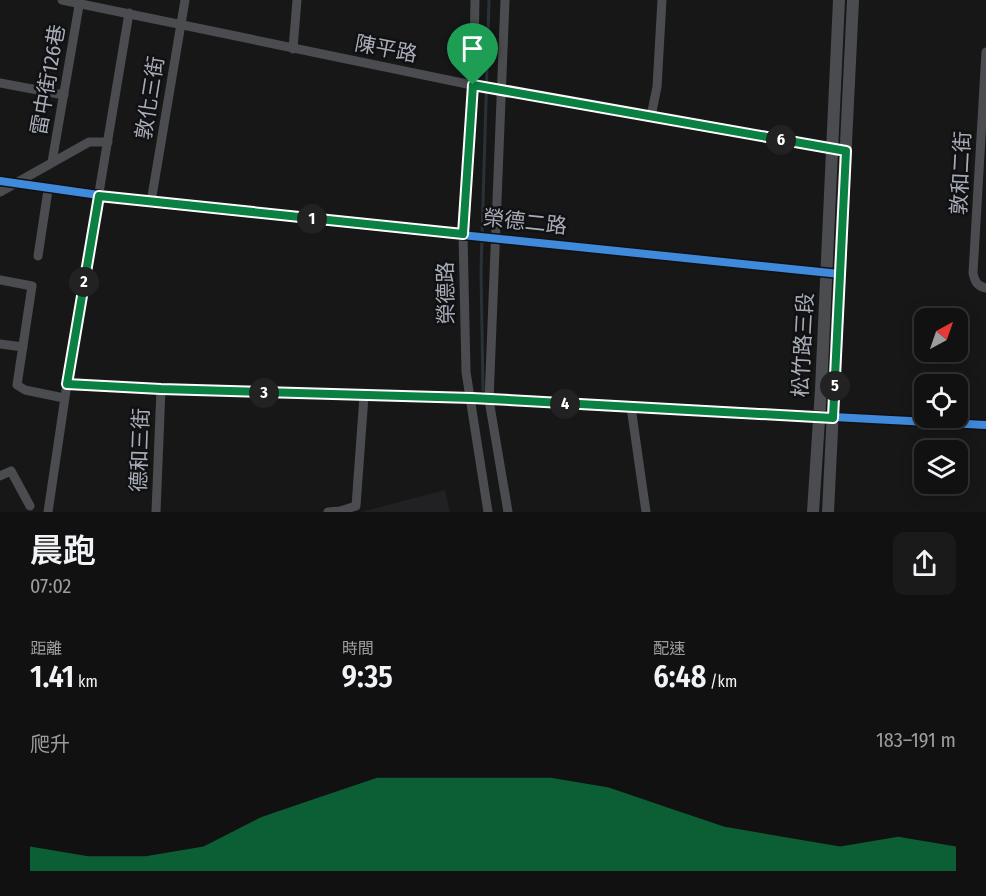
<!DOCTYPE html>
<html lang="zh-TW">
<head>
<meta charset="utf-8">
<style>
	:root { --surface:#111; --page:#1a1a1a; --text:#f1f3f6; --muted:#9c9d9f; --line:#303131; --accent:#0b8043 }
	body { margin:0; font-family:"Fira Sans Condensed","Noto Sans TC",sans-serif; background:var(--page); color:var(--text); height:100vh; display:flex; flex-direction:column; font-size:22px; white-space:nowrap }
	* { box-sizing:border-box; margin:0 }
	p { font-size:20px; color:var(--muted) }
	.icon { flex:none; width:33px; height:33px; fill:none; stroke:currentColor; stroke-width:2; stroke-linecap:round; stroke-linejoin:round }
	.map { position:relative; height:512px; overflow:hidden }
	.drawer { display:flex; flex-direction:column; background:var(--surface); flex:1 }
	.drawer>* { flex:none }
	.needle { width:39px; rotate:40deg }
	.buttons { position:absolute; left:914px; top:308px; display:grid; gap:12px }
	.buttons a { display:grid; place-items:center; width:54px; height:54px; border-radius:12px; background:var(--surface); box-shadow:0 3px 15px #0003,0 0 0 2px var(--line); font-size:30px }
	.pin { position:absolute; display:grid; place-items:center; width:51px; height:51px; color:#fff; margin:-62px -26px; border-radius:50% 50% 50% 0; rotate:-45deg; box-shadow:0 0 6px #0007 }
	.pin .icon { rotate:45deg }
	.km { position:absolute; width:30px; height:30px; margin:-15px; border-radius:50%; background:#222; color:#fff; font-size:16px; line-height:30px; text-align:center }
	.round { display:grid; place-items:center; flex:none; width:63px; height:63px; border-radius:12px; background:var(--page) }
	.overview { display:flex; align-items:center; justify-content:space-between; height:102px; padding:0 30px }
	h1 { font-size:33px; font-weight:600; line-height:45px }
	.metrics { display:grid; grid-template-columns:repeat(3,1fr); gap:9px; height:102px; padding:6px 30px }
	.metrics div { display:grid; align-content:center }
	.metrics b { font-size:30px; font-weight:600 }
	.metrics small { font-size:16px; font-weight:400 }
	.metrics p { font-size:16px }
	.chart { height:168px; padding:12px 30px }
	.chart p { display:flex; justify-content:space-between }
	.chart svg { width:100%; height:108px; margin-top:6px; fill:var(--accent); opacity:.7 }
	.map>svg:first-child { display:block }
	.built { fill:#212123 }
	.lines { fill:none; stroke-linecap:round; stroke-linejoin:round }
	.stream { stroke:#2a3239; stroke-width:3 }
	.minor { stroke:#4b4c50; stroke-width:9 }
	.tertiary { stroke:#4b4c50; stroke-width:12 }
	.cycleway-casing { stroke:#111113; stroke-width:11 }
	.cycleway { stroke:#408adc; stroke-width:8 }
	.route-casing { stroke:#fff; stroke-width:12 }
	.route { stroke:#0b8043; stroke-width:8 }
	.labels { text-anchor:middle; stroke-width:5; stroke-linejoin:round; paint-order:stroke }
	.street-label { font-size:21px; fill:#a8adb8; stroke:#111113 }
</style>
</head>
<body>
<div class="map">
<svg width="986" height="512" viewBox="0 0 986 512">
	<rect width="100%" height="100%" fill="#171717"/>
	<polygon class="built" points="445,490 450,512 361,512"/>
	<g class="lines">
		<polyline class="stream" points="483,390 481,271 489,0"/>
		<g class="minor">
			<polyline points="62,0 501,91 846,151"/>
			<polyline points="475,0 473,101 463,234 466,372 488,512"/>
			<polyline points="505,0 489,400 508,512"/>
			<polyline points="293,49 297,0"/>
			<path d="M986,52L973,273C975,282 977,286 986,288"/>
			<polyline points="0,83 64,95"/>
			<polyline points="651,116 657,87 662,0"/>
			<polyline points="52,162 80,0"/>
			<polyline points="0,181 162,204 832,273"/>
			<polyline points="0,192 89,142 108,142"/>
			<polyline points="151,202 185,0"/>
			<polyline points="38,256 48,190"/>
			<polyline points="0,280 32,286 17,385 25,390 64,398"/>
			<polyline points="0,344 23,347"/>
			<polyline points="67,384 161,389 472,398 986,425"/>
			<polyline points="631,407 646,512"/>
			<polyline points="0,476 11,471 30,506"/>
			<polyline points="48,512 67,384 129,13"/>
			<polyline points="156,512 161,389"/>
			<polyline points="328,512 340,511 356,506 364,396"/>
		</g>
		<g class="tertiary">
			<polyline points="813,512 821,389 839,0"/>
			<polyline points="828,512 853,0"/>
		</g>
		<defs>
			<g id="cycleway">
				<polyline points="0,181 162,204 840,274"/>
				<polyline points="67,384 161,389 472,398 986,425"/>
			</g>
		</defs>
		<use href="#cycleway" class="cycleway-casing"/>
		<use href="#cycleway" class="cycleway"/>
	</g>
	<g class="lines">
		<defs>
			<polygon id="route" points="473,85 846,151 833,418 472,398 161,389 67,384 99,196 463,234"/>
		</defs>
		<use href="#route" class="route-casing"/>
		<use href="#route" class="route"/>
	</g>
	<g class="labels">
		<g class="street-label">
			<text transform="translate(386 49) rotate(11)" y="7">陳平路</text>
			<text transform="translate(48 80) rotate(-80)" y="7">雷中街126巷</text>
			<text transform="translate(150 98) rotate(-81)" y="7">敦化三街</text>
			<text transform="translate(961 173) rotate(-87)" y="7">敦和二街</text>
			<text transform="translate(525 222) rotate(6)" y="7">榮德二路</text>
			<text transform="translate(446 293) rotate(-91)" y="7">榮德路</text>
			<text transform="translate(803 345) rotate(-87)" y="7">松竹路三段</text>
			<text transform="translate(140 450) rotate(-88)" y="7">德和三街</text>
		</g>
	</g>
</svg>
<div class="buttons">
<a><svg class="needle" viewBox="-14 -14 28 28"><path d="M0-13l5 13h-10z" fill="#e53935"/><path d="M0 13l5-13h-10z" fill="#9c9d9f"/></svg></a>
<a><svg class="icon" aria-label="locate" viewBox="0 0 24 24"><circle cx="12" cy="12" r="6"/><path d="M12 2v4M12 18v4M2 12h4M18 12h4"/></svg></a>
<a><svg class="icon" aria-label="layers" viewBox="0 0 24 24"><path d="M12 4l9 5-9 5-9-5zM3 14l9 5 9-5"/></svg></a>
</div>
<div class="pin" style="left:473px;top:85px;background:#1e9e55"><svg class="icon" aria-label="arrive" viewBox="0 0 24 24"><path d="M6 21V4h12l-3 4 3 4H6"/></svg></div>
<b class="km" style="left:312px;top:219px">1</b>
<b class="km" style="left:84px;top:282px">2</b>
<b class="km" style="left:264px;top:393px">3</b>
<b class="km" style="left:565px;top:404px">4</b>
<b class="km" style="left:835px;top:386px">5</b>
<b class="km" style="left:781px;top:140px">6</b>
</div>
<section class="drawer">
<div class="overview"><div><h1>晨跑</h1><p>07:02</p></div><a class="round"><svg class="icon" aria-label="share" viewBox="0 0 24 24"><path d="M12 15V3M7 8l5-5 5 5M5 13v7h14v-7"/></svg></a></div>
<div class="metrics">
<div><p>距離</p><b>1.41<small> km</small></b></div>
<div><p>時間</p><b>9:35</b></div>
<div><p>配速</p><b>6:48<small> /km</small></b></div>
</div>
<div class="chart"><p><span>爬升</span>183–191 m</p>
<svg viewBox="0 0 160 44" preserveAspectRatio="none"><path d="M0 44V34L10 38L20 38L30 34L40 22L50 14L60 6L70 6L80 6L90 6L100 10L110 18L120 26L130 30L140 34L150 30L160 34V44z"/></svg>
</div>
</section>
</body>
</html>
